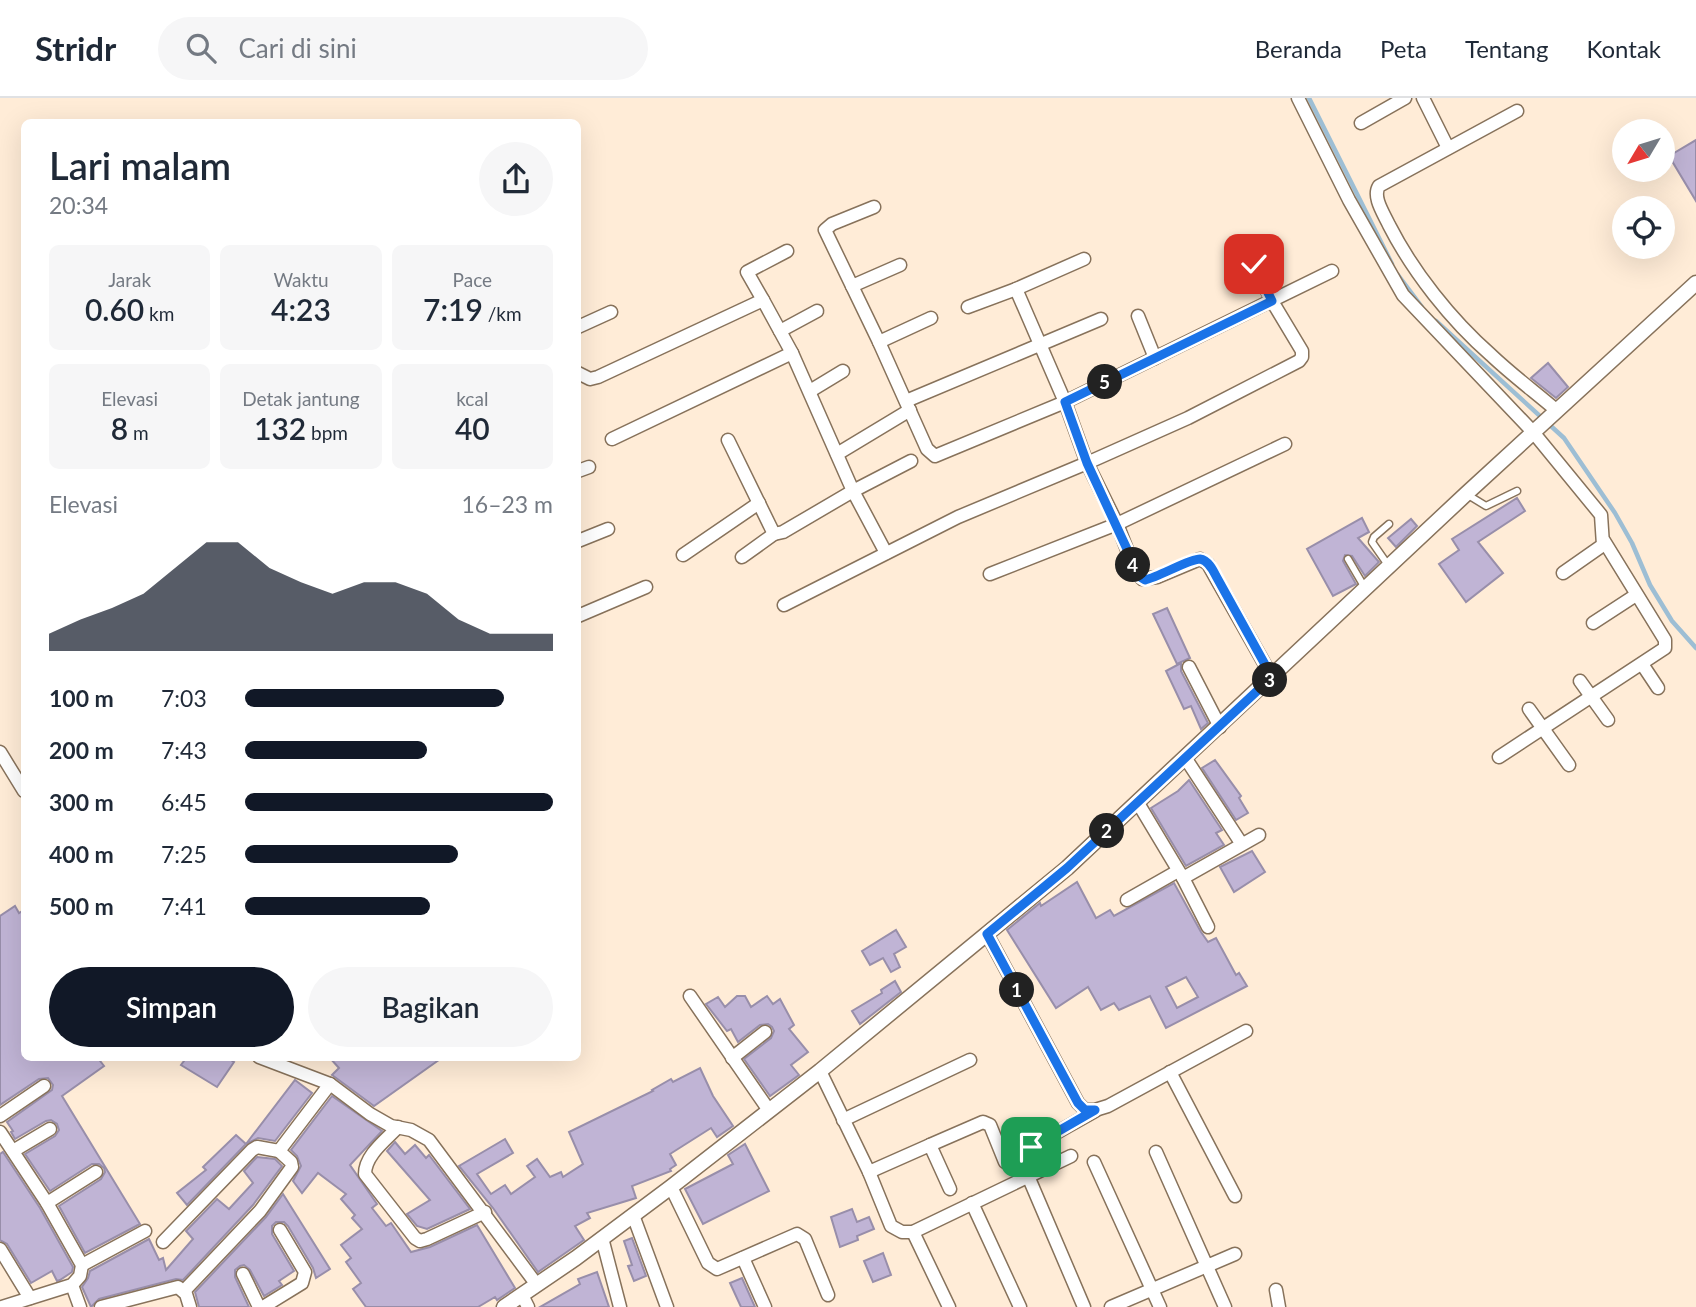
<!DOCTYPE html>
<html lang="id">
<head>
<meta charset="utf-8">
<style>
	:root { --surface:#fff; --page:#f6f6f7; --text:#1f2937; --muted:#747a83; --line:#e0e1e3; --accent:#111827 }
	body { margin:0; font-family:Lato,sans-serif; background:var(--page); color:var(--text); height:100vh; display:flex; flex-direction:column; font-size:26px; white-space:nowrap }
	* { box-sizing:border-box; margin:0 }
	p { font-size:23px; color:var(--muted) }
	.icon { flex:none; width:38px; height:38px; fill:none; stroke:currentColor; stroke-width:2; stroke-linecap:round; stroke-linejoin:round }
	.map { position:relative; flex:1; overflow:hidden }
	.sheet { position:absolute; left:21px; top:21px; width:560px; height:942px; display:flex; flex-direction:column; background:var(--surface); border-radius:10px; box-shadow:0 7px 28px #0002 }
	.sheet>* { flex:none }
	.needle { width:46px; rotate:232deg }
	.fabs { position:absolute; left:1612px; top:21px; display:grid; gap:14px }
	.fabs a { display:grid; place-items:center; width:63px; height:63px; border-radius:50%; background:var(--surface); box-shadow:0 7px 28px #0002; font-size:35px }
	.pin { position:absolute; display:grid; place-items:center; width:60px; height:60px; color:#fff; margin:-30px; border-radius:14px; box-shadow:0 4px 10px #0006 }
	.km { position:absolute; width:35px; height:35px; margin:-18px; border-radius:50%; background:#222; color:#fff; font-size:19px; line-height:35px; text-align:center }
	.round { display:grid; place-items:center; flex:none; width:74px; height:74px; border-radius:37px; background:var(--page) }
	.overview { display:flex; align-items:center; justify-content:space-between; height:119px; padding:0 28px }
	h1 { font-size:38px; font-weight:600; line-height:52px }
	.stats { display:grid; grid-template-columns:repeat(3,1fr); gap:10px; height:119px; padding:7px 28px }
	.stats div { display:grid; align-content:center; border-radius:10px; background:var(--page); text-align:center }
	.stats b { font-size:30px; font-weight:600 }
	.stats small { font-size:19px; font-weight:400 }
	.stats p { font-size:19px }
	.chart { height:196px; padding:14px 28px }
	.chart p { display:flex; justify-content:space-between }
	.chart svg { width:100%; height:126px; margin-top:7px; fill:var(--accent); opacity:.7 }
	.action { display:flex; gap:14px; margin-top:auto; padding:14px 28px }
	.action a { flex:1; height:80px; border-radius:42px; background:var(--accent); color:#fff; font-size:28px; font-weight:600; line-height:80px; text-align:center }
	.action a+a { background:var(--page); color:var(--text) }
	ul { padding:0 28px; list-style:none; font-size:23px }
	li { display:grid; grid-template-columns:112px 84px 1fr; align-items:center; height:52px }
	li i { height:18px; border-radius:9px; background:var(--accent) }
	header { display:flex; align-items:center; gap:42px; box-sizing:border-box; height:98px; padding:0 35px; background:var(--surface); border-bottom:2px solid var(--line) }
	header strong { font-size:33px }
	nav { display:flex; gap:38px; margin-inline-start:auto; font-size:24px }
	.search { width:490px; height:63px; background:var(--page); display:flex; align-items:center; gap:18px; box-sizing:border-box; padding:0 24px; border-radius:38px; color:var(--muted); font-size:26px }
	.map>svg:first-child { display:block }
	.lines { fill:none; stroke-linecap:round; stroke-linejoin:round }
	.stream { stroke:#9dbed4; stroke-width:4.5 }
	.building { fill:#c0b4d5; stroke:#988eaa; stroke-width:2; fill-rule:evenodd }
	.service-casing { stroke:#87725b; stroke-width:9 }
	.minor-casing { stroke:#87725b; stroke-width:15 }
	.tertiary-casing { stroke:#87725b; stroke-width:17 }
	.service { stroke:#fff; stroke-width:6 }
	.minor { stroke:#fff; stroke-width:12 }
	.tertiary { stroke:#fff; stroke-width:14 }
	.route-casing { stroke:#fff; stroke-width:14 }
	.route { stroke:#1a73e8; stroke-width:9 }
</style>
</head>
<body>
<header>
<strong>Stridr</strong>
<div class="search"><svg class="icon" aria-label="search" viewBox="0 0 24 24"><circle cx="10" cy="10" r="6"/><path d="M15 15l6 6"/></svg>Cari di sini</div>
<nav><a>Beranda</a><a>Peta</a><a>Tentang</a><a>Kontak</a></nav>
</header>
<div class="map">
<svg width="1696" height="1209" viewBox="0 0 1696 1209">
	<rect width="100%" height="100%" fill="#ffecd7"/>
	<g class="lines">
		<g class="stream">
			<polyline points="1309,0 1392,166"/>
			<polyline points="1398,177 1422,209"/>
			<polyline points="1436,223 1564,340 1615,415 1632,445 1650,487 1672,523 1696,550"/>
		</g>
	</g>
	<g class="building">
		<polygon points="1696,42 1696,103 1669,58"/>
		<polygon points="1548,265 1568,289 1556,300 1531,280"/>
		<polygon points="1517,400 1525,413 1478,444 1503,475 1466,504 1439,466 1459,452 1452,441"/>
		<polygon points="1362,420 1369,434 1358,440 1379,464 1365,478 1352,458 1345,457 1343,463 1356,486 1333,498 1307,451"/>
		<polygon points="1411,421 1417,428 1396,449 1388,440"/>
		<polygon points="1167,510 1190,560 1177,566 1153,516"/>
		<polygon points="1181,565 1181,573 1208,625 1201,631 1191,608 1184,611 1166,573"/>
		<polygon points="1215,662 1241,698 1239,700 1248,715 1236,722 1202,670"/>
		<polygon points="1189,682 1222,732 1216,735 1224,747 1186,768 1151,710 1178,693"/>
		<polygon points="1252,753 1265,774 1234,794 1220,769"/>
		<path d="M1077,784L1096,820L1110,812L1114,818L1174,785L1201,834L1208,844L1216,840L1236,877L1239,875L1247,888L1166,930L1150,898L1119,912L1114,905L1101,912L1088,889L1056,910L1007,832L1040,805L1041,808ZM1186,879L1198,899L1177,910L1166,889Z"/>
		<polygon points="15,808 19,815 24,812 24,959 97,959 104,968 62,998 140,1126 85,1155 59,1108 101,1081 105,1074 104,1070 99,1066 92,1066 50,1093 25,1056 55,1038 59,1032 57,1026 51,1022 46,1023 15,1041 11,1034 13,1033 7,1024 52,992 53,987 48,980 39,981 0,1007 0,818"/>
		<polygon points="896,832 906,849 894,856 900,869 891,874 883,860 870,867 862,853"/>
		<polygon points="895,883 901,894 860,926 852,913 882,895 881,892"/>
		<polygon points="737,898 745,898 751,909 767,898 773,906 780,901 794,927 789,931 808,954 791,967 799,977 770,998 744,961 771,940 774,933 772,929 768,926 760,927 738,944 731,931 727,933 706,906 718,899 725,909"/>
		<polygon points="187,959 226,959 234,964 217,989 181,967"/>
		<polygon points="329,959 443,959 374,1008 332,977 339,970"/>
		<polygon points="700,970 713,998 733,1028 717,1039 711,1030 670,1056 676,1067 670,1071 671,1073 632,1088 636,1100 587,1115 590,1120 575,1128 584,1142 538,1174 493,1110 459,1068 505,1041 513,1055 477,1076 491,1096 505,1087 511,1096 535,1079 527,1068 537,1061 550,1079 561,1074 563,1079 583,1066 569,1034 653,993 652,992 671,981 673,984"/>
		<polygon points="295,982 312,995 275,1043 258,1040 246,1046"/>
		<polygon points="332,998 382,1033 350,1067 377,1106 372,1110 386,1128 391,1125 411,1154 430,1149 477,1127 515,1190 497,1202 495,1199 478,1209 366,1209 353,1191 361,1185 346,1164 351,1160 341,1147 362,1131 352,1120 355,1117 341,1101 346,1096 318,1075 302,1095 293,1083 301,1068 297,1058 291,1052"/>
		<polygon points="236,1037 246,1046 187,1107 177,1095 206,1072 203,1069"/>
		<polygon points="395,1044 405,1056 415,1047 426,1060 429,1057 470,1111 427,1131 417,1128 407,1116 430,1102 387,1053"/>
		<polygon points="745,1046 769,1093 703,1126 685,1091 733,1066 728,1057"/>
		<polygon points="3,1054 40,1110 73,1169 72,1174 60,1182 57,1183 52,1173 31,1185 7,1146 0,1142 0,1056"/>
		<polygon points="257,1059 275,1061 282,1068 253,1107 183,1182 176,1181 99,1201 91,1209 82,1189 88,1180 90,1173 149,1141 159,1162 163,1160 166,1172 193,1141 186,1133 217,1101 229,1111 253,1085 244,1073"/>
		<polygon points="283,1096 330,1171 316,1180 313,1170 288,1128 284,1124 276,1124 272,1128 272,1136 294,1173 279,1183 282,1187 264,1198 250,1172 244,1167 240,1168 235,1172 235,1179 249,1209 199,1209 195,1194 266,1119"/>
		<polygon points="852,1111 857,1124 869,1119 874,1131 857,1138 858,1142 840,1149 831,1119"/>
		<polygon points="632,1140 646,1178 634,1183 628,1168 632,1167 624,1143"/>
		<polygon points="883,1155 891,1177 873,1184 864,1163"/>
		<polygon points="597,1174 609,1209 540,1209 580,1186 578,1181"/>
		<polygon points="742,1180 755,1209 741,1209 730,1185"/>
	</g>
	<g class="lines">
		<defs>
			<g id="service">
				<polyline points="1468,397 1486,408 1517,393"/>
				<polyline points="1348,461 1365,490"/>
				<polyline points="1388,467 1372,444 1374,439 1389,426"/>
			</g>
			<g id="minor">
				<polyline points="1298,0 1349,102 1403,197 1533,334 1601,417 1603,447 1563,475"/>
				<polyline points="1423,0 1448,50"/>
				<path d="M1517,13L1379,88C1372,99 1384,116 1389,127C1413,174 1451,222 1491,257C1512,277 1535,294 1556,312"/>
				<polyline points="1361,25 1405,0"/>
				<polyline points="874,109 832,126 825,132 879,244 927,351 935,358 1065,304 1016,191 968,209"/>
				<polyline points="1254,166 1272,203 1302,253 1302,259 1299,263 1188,320 1087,365 1065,304 1332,173"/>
				<polyline points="852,188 900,167"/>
				<polyline points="1016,191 1084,161"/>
				<polyline points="763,202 747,174 787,153"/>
				<polyline points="1138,218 1155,260"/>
				<polyline points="578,229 611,214"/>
				<polyline points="780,233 817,213"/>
				<polyline points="879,244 931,220"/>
				<polyline points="578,275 590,281 598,279 763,202 792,255 853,393 783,434 774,436 728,342"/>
				<polyline points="810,293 843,273"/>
				<polyline points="906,303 1101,221"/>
				<polyline points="612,341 792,255"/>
				<polyline points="837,356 910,312"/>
				<polyline points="578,373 589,369"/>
				<polyline points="578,443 608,431"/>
				<polyline points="886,455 853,393 911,363"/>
				<polyline points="683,457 759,405"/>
				<polyline points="742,459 774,436"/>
				<polyline points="990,476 1117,426 1135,472 1142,481 1157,479 1200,461 1208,466 1272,579"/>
				<polyline points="784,507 958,419 1087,365 1117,426 1285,346"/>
				<polyline points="578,518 646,489"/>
				<polyline points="1593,525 1636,497"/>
				<polyline points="1642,566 1658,590"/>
				<polyline points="1189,569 1220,629"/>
				<polyline points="1580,583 1608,622"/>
				<polyline points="1529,611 1569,667"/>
				<polyline points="0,654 24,693"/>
				<polyline points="1499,659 1665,550 1665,542 1604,443"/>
				<polyline points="1186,661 1241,745"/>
				<polyline points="1138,705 1183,780 1208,829"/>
				<polyline points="1183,780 1259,737"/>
				<polyline points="1127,802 1178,773"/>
				<polyline points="987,836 1078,1005 1085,1012 1095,1012 1108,1008 1246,933"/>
				<polyline points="690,898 768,1011"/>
				<polyline points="259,959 330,986 370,1016 391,1028 411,1032 429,1042 537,1187"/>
				<polyline points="732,960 765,934"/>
				<polyline points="820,973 869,1074 891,1128 902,1134 913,1134 1071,1058"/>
				<polyline points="1170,974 1235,1098"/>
				<polyline points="0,1018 44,988"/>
				<polyline points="843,1022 970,962"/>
				<path d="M398,1029C386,1042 365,1057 365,1076L415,1140L420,1143L427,1141L485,1114"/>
				<polyline points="0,1034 47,1105 82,1167 80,1178 72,1187 2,1209"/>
				<polyline points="930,1047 983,1024 990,1027 1005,1064"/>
				<polyline points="1031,1049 1095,1013"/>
				<polyline points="13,1053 50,1031"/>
				<polyline points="1156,1054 1225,1209"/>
				<polyline points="1094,1064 1160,1209"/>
				<polyline points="869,1074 930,1047 950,1091"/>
				<polyline points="1028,1078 1084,1209"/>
				<polyline points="671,1089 708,1165 717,1171 797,1136 805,1141 828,1197"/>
				<polyline points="47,1105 96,1074"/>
				<polyline points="972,1105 1020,1209"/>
				<polyline points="633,1117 667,1209"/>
				<polyline points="913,1134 949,1209"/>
				<polyline points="602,1140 620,1209"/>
				<polyline points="163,1144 252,1052 257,1049 279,1053"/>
				<polyline points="0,1151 30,1200"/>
				<polyline points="743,1160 765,1209"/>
				<polyline points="82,1167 145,1133"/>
				<polyline points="243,1176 259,1209"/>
				<polyline points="72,1187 80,1209"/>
				<polyline points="1276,1192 1279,1209"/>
				<polyline points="184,1193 260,1113 292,1069 291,1064 279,1053 330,986"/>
				<polyline points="522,1197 528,1209"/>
				<polyline points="101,1209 178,1189 186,1196 190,1209"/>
				<polyline points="263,1209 302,1185 305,1174 280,1132"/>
				<polyline points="1111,1209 1235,1156"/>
			</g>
			<polyline id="tertiary" points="504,1209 576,1160 671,1089 820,973 1067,770 1466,396 1696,185"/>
		</defs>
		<use href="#service" class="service-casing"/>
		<use href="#minor" class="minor-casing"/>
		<use href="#tertiary" class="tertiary-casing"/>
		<use href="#service" class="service"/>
		<use href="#minor" class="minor"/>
		<use href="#tertiary" class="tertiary"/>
	</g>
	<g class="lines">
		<defs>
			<path id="route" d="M1031,1049L1095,1012H1085L1078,1005L987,836L1067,770L1272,579L1216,478C1213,472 1208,462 1200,461C1189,461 1159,479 1145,482L1140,479L1087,365L1065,304L1272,203L1254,166"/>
		</defs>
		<use href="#route" class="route-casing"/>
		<use href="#route" class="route"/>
	</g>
</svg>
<div class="fabs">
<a><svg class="needle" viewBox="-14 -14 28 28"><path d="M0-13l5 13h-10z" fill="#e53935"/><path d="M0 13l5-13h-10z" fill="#747a83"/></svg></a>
<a><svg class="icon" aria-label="locate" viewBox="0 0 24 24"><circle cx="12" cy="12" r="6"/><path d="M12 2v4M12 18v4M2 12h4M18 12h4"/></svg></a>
</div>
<div class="pin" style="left:1031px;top:1049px;background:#1e9e55"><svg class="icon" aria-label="arrive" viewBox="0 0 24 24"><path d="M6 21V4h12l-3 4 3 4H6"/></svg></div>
<div class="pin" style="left:1254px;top:166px;background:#d93025"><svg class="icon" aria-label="check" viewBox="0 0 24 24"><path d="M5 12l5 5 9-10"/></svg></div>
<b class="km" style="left:1017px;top:892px">1</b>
<b class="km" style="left:1107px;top:733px">2</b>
<b class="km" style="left:1270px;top:582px">3</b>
<b class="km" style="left:1133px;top:467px">4</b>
<b class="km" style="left:1105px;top:284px">5</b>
<section class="sheet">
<div class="overview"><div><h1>Lari malam</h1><p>20:34</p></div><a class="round"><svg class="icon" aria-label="share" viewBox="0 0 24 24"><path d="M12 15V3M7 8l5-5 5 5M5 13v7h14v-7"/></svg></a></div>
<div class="stats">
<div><p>Jarak</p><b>0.60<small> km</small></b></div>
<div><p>Waktu</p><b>4:23</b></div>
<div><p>Pace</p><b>7:19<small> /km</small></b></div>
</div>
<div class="stats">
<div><p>Elevasi</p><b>8<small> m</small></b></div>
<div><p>Detak jantung</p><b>132<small> bpm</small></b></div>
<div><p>kcal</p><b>40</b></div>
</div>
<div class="chart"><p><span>Elevasi</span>16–23 m</p>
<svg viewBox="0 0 160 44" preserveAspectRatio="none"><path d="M0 44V38L10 33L20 29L30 24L40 15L50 6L60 6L70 15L80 20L90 24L100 20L110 20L120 24L130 33L140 38L150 38L160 38V44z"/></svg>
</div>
<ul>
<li><b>100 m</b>7:03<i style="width:84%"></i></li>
<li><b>200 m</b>7:43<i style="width:59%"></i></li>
<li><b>300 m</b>6:45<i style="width:100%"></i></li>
<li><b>400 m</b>7:25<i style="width:69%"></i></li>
<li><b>500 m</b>7:41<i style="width:60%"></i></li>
</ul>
<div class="action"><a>Simpan</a><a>Bagikan</a></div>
</section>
</div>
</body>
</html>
